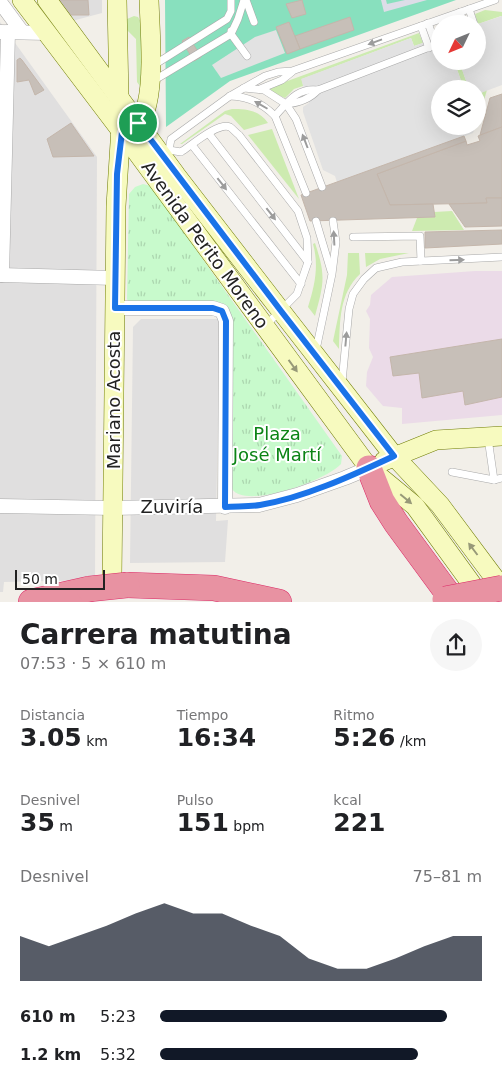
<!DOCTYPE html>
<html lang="es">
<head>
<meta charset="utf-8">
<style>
	:root { --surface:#fff; --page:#f6f6f6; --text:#202124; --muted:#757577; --accent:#111827 }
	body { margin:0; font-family:"DejaVu Sans",sans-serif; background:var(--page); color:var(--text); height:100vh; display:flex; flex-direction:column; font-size:19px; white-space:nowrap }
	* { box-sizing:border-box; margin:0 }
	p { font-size:16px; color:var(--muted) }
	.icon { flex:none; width:28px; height:28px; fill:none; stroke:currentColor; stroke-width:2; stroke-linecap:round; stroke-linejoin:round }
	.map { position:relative; height:602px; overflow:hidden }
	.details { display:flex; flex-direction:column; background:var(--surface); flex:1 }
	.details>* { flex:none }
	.needle { width:32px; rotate:227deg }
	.fabs { position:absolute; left:431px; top:15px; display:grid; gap:10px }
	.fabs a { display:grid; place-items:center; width:55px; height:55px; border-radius:50%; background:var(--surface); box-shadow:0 5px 20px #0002; font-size:25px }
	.scale { position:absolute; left:15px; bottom:12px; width:90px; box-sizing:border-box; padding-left:5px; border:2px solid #222; border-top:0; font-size:14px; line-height:18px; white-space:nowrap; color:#222; -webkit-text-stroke:4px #fff; paint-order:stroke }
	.pin { position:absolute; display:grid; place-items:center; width:42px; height:42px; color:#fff; margin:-21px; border:2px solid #fff; border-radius:50%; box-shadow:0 1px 5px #0007 }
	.round { display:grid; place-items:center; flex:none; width:52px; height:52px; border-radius:26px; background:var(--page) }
	.head { display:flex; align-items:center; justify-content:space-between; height:85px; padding:0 20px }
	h1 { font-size:28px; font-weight:800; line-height:38px }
	.stats { display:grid; grid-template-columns:repeat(3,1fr); gap:8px; height:85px; padding:5px 20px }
	.stats div { display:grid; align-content:center }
	.stats b { font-size:25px; font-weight:800 }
	.stats small { font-size:14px; font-weight:400 }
	.stats p { font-size:14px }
	.chart { height:140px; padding:10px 20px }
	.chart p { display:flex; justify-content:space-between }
	.chart svg { width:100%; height:90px; margin-top:5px; fill:var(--accent); opacity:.7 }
	ul { padding:0 20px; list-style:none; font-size:16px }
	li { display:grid; grid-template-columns:80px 60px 1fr; align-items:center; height:38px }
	li i { height:12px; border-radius:6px; background:var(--accent) }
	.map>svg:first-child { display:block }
	.residential { fill:#e0dfdf }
	.industrial { fill:#ebdbe8 }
	.grass { fill:#cdebb0 }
	.park { fill:url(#park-tufts) }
	.pitch { fill:#88e0be }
	.parking { fill:#e2e2e2 }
	.plaza { fill:#dddde8 }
	.building { fill:#c7bfb8; stroke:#c4b6ab }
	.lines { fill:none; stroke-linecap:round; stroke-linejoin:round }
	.lane-casing { stroke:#a9a9a9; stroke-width:8 }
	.street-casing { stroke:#a9a9a9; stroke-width:15 }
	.secondary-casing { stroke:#707d05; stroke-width:20 }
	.highway-casing { stroke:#dc2a67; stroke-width:26 }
	.lane { stroke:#fff; stroke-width:7 }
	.street { stroke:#fff; stroke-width:14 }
	.secondary { stroke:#f7fabf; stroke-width:19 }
	.highway { stroke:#e892a2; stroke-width:25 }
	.highway-bridge-casing { stroke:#dc2a67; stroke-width:26; stroke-linecap:butt }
	.highway-bridge { stroke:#e892a2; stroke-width:25 }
	.oneway { fill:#9c9c9c }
	.oneway2 { fill:#979978 }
	.route-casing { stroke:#fff; stroke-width:10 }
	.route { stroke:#1a73e8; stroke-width:6 }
	.labels { text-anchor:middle; stroke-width:4; stroke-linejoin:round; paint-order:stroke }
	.street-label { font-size:18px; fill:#222; stroke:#fff }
	.park-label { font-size:18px; fill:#0c8416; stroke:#fff }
</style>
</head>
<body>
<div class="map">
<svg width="502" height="602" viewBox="0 0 502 602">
	<defs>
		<pattern id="park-tufts" width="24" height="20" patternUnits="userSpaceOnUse" patternTransform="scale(1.25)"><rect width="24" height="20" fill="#c8facc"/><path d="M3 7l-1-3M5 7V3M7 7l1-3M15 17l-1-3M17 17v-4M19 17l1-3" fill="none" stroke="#acd6af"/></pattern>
	</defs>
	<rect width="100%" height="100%" fill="#f2efe9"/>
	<g class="residential">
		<polygon points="56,0 102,0 102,13 72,21"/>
		<polygon points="0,22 97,157 95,580 4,582 3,592 0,592"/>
		<polygon points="141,319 220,319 216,521 228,520 225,562 130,563 133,327"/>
	</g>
	<polygon class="industrial" points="475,271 502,271 502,415 402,424 402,408 383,406 366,386 367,372 373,357 369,348 370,319 366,311 370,305 371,295 392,277"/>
	<g class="grass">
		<polygon points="485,10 502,12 502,17 501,16 478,24 475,14"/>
		<polygon points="134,16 138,17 142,24 142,89 137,82 136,39 123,26 127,19"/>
		<polygon points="419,33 423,43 414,46 411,38 302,79 303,86 294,89 285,98 269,91 271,87"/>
		<polygon points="454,61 459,61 469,89 464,89"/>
		<polygon points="487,90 478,120 478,94"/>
		<path d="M232,109C246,109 259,110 268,123L244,130L231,116L225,114L182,144H180L225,111Z"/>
		<polygon points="272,129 299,199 248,135"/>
		<polygon points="452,211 464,230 412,231 417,218 435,217 434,212"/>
		<path d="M315,243C326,276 324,283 315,316L308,307C315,285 319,265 313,244Z"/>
		<path d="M348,253H359L360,274C339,294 340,321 339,349L333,341L347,275Z"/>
		<polygon points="365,253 409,253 380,259 366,267"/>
	</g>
	<path class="park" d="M143,184L151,186L342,456L341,464C327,480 246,510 232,489L225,307L213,301L130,305L127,299L129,194L135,187Z"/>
	<polygon class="pitch" points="165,0 456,0 230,81 166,127"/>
	<g class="parking">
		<polygon points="502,16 502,85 478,94 478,89 469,89 459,61 478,61 478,24"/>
		<polygon points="276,30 285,53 221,78 212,65 255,37"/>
		<polygon points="440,37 440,61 454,61 464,89 440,89 440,126 476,126 473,133 337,182 335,176 323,170 303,112 303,107 309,103 301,79 411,38 414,46"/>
	</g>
	<polygon class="plaza" points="381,0 386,0 387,4 405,0 427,0 384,12"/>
	<g class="building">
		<polygon points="57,0 88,0 89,15 69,15"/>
		<polygon points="302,0 306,14 292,18 286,4"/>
		<polygon points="350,17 354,30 300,49 295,36"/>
		<polygon points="289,22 300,49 287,54 276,27"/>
		<polygon points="189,37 201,57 194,61 182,41"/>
		<polygon points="20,58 22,60 44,90 35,95 29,80 17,82 17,60"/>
		<polygon points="502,94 502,127 480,135 490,98"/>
		<polygon points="71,123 94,156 53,157 47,139"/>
		<polygon points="502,127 502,198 486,198 487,203 390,205 377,174 466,141 467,145 480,141 478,136"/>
		<polygon points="464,136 466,141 377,174 390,205 433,204 435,217 310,221 301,195"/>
		<polygon points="486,198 502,198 502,226 465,227 449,204 487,203"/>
		<polygon points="502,230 502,244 425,248 425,232"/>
		<polygon points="502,339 502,397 465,405 463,391 422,398 419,373 393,376 390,357"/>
	</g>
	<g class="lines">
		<defs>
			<g id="lane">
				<polyline points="246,0 254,22"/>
				<polyline points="469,9 474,24"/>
				<polyline points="460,12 464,24"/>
				<polyline points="428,23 436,45"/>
				<polyline points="421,26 429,48"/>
				<polyline points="231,31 231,34 247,56"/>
				<polyline points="154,65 227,19 231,11 231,0"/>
				<polyline points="153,81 231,34 238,19 244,0"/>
				<polyline points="244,88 264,90 286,104 296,119 322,187"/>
				<polyline points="260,89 282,80 292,72"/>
				<path d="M230,96C247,96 263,104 275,116L306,193"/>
				<path d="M286,104C298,103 309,100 318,90"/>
				<path d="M275,116C287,103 297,87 318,90L440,43"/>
				<polyline points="209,134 308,262"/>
				<polyline points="192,145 301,284"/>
				<polyline points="169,150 171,139 230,96 265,76 278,72 292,71 495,0"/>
				<path d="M166,151L169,150L181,152C192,145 218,122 230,127C233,129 236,133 239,135L298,211L307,238L308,262L297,294L266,325"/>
				<polyline points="316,221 331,271"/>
				<polyline points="353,237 420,236 421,261"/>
				<polyline points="316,350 332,274 336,242 333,221"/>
				<polyline points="342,382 349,309 353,294 364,279 376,268 402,262 502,257"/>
				<polyline points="488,438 494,480"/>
				<polyline points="452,472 494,480 502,478"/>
			</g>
			<g id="street">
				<polyline points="0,2 22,32"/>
				<polyline points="1,32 46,33"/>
				<polyline points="0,275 115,278"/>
				<polyline points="2,275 8,32"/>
				<polyline points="115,308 213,308 222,311 226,321 225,507"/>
				<polyline points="0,506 113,508 259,505 297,495 345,478 369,468"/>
			</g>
			<g id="secondary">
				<polyline points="22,0 122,132 369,468 415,506 484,601"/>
				<polyline points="47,0 176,175 281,311 394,456 440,505 502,588"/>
				<polyline points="117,0 119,98"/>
				<path d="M129,128C138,123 145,114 147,104C154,74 150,31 149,0"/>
				<polyline points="384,461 436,440 502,436"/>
				<polyline points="112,578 116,206 121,127"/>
			</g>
			<g id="highway">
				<polyline points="369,468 382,501 396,523 454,602"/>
				<polyline points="127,585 214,588 279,602"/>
				<polyline points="31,602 89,589"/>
			</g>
		</defs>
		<use href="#lane" class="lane-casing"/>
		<use href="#street" class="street-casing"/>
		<use href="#secondary" class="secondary-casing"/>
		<use href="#highway" class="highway-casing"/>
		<use href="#lane" class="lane"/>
		<use href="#street" class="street"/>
		<use href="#secondary" class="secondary"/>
		<use href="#highway" class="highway"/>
		<defs>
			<g id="highway-bridge">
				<polyline points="89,589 127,585"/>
				<polyline points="445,599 502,588"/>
			</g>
		</defs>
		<use href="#highway-bridge" class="highway-bridge-casing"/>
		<use href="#highway-bridge" class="highway-bridge"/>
	</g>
	<defs><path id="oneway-solid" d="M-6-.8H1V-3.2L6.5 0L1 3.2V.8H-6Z" transform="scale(1.25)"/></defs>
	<g class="oneway">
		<use href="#oneway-solid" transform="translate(375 42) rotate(160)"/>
		<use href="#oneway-solid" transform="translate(261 105) rotate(-150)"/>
		<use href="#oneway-solid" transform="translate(305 141) rotate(-111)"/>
		<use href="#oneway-solid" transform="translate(222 184) rotate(52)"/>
		<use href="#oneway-solid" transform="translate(271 214) rotate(52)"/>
		<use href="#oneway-solid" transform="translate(334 238) rotate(-93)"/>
		<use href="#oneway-solid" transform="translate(457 260) rotate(-2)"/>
		<use href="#oneway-solid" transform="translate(346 339) rotate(-85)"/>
	</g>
	<g class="oneway2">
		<use href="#oneway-solid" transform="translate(293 366) rotate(54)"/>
		<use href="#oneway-solid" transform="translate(406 499) rotate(40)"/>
		<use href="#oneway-solid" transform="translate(473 549) rotate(-127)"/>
	</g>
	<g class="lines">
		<defs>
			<path id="route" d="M138,123L281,311L394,456C353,475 304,498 260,505C248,507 236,506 225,507L226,321L222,311L213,308H115L117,174L122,132Z"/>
		</defs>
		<use href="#route" class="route-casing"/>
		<use href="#route" class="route"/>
	</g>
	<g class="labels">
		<g class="street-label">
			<text transform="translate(205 245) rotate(54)" y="6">Avenida Perito Moreno</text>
			<text transform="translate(114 400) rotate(-90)" y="6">Mariano Acosta</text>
			<text x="172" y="513">Zuviría</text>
		</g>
		<g class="park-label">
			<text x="277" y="440">Plaza<tspan x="277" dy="21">José Martí</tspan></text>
		</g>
	</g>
</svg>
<div class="fabs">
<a><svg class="needle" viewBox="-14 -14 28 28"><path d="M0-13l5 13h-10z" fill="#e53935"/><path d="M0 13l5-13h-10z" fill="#757577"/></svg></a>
<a><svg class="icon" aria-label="layers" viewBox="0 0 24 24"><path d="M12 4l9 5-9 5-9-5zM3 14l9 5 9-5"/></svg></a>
</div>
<div class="scale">50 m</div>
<div class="pin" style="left:138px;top:123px;background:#1e9e55"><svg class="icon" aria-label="arrive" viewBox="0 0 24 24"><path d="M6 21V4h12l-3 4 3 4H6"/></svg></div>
</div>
<section class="details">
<div class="head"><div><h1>Carrera matutina</h1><p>07:53 · 5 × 610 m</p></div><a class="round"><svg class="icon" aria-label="share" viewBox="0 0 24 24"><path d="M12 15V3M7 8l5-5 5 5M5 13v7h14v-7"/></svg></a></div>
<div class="stats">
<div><p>Distancia</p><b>3.05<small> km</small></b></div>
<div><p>Tiempo</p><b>16:34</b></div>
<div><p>Ritmo</p><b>5:26<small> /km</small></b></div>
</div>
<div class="stats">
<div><p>Desnivel</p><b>35<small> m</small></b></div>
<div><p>Pulso</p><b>151<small> bpm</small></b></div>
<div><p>kcal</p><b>221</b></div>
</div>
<div class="chart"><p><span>Desnivel</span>75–81 m</p>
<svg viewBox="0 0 160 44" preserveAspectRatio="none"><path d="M0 44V22L10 27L20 22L30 17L40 11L50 6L60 11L70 11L80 17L90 22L100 33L110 38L120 38L130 33L140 27L150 22L160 22V44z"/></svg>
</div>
<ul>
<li><b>610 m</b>5:23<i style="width:89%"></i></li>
<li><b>1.2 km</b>5:32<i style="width:80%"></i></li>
</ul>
</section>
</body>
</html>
